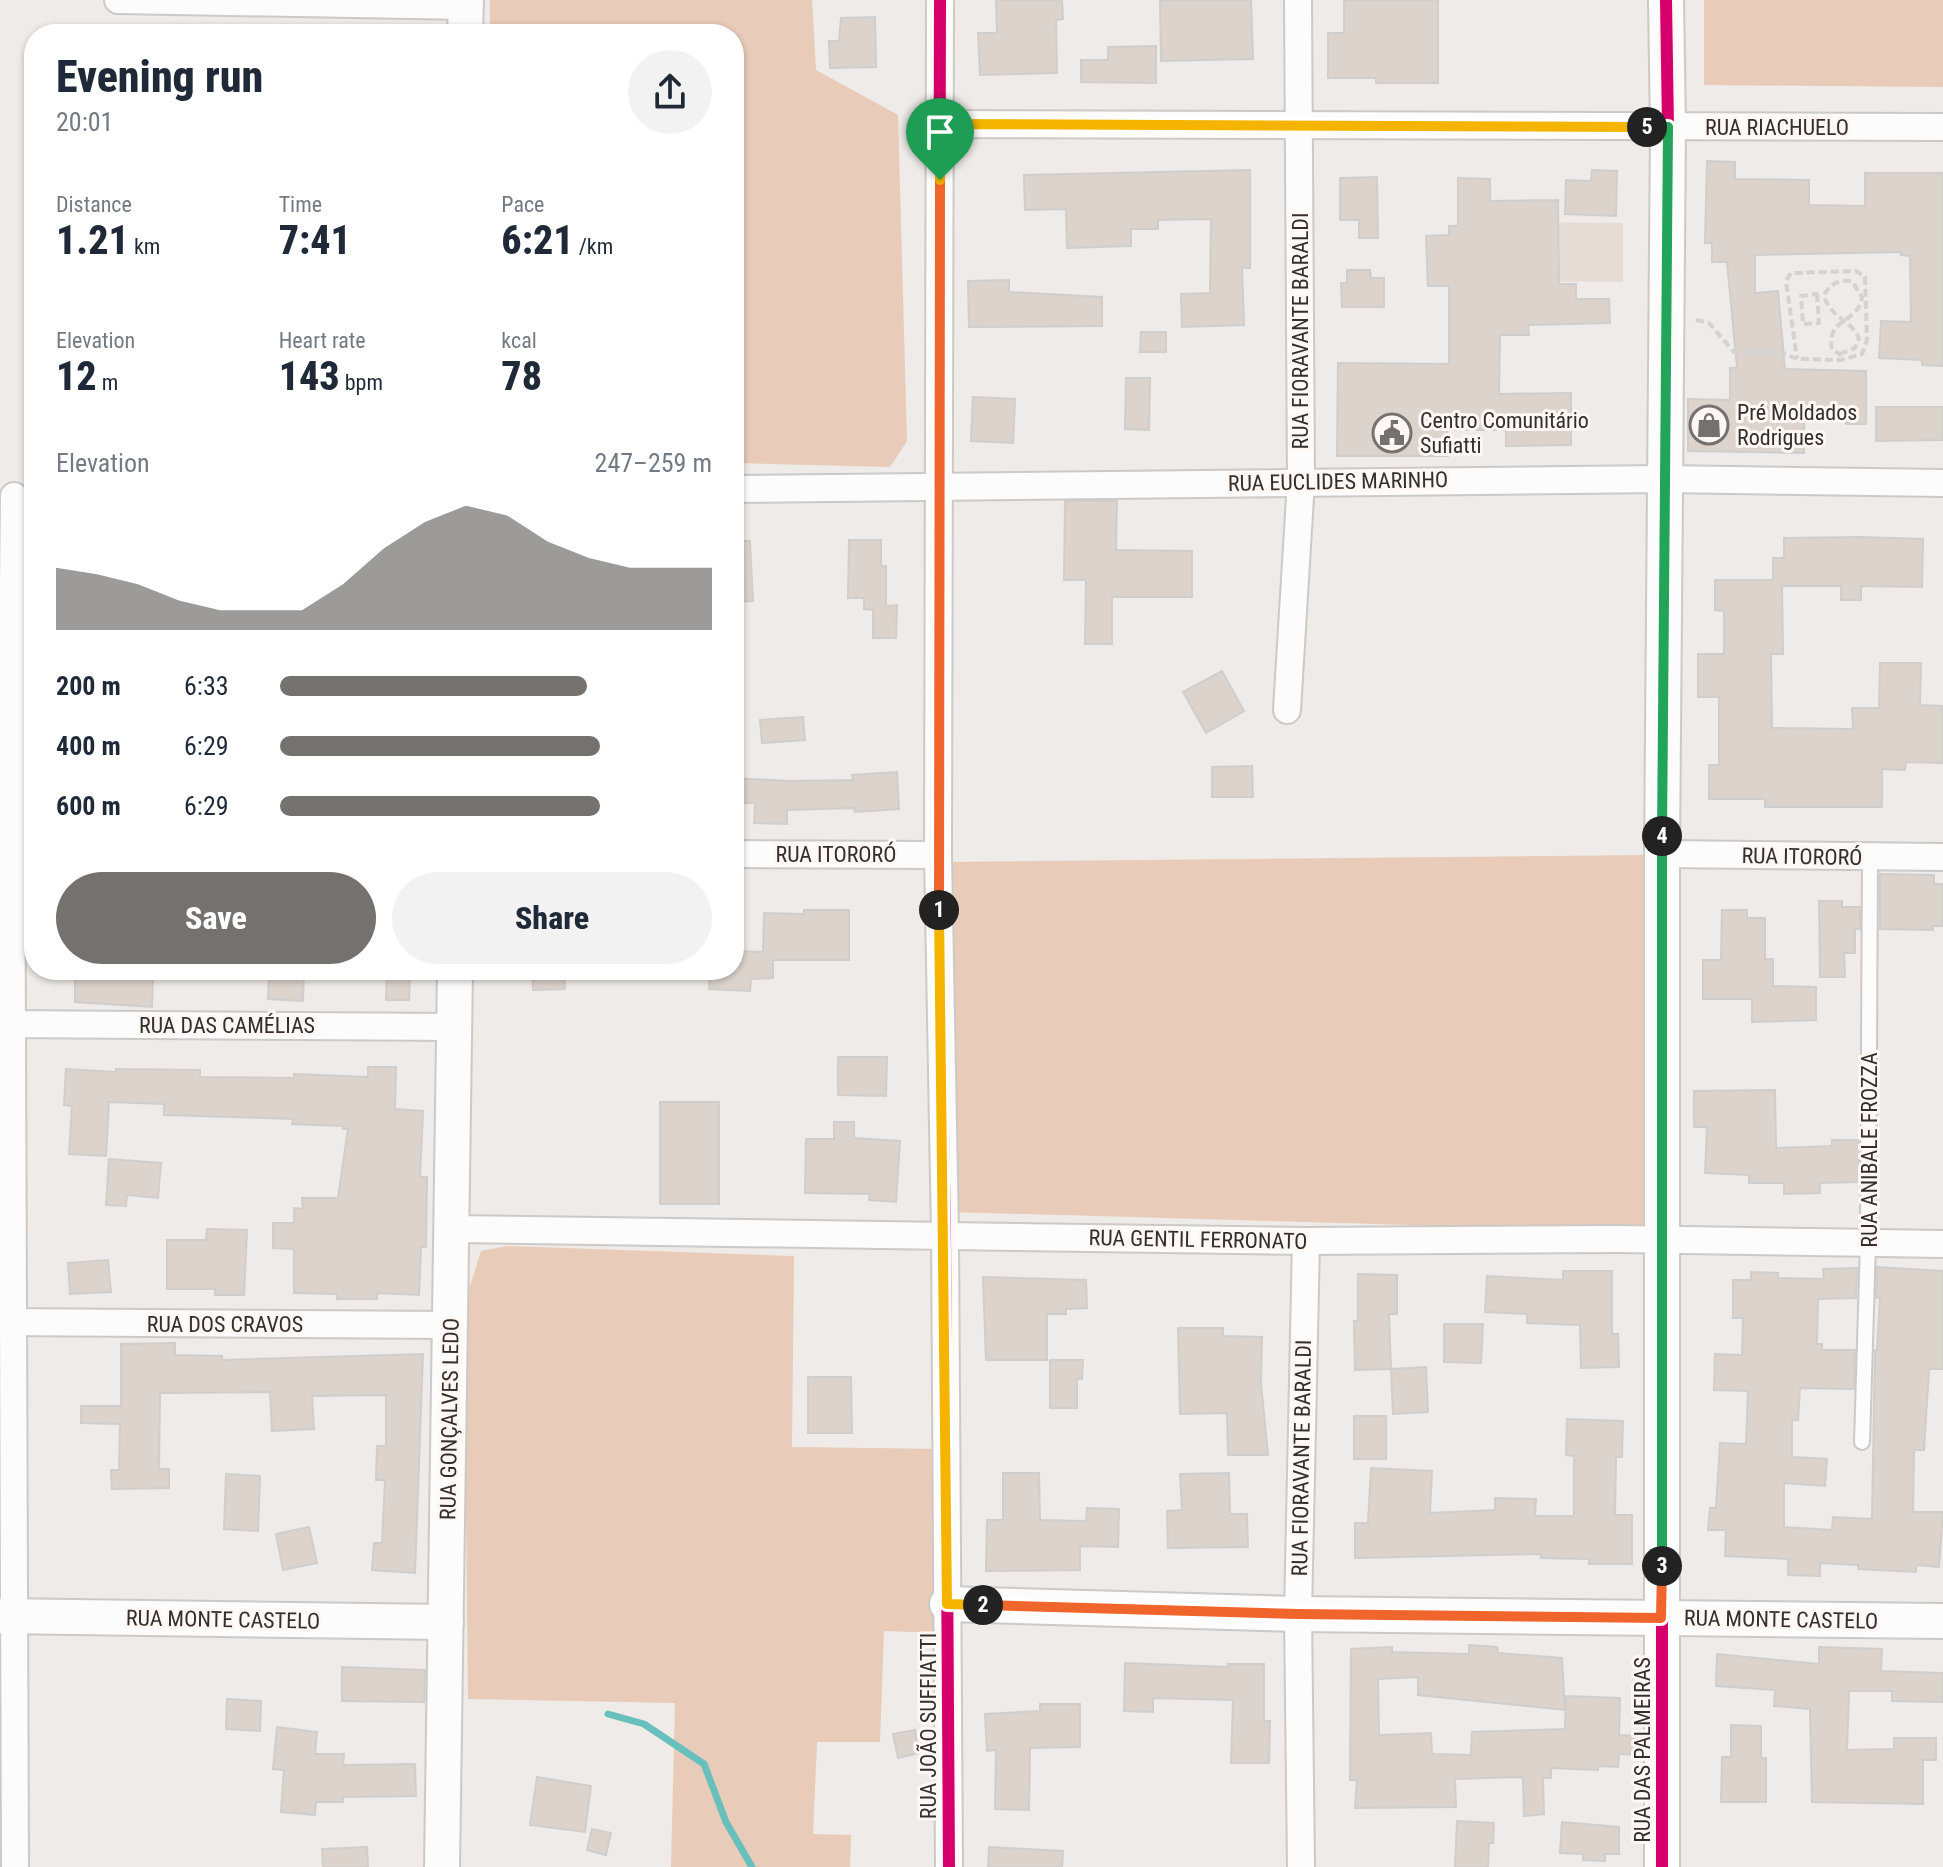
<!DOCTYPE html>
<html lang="en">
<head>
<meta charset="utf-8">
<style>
	:root { --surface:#fff; --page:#f2f2f3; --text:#1f2937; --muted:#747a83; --accent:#74716f }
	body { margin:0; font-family:"Roboto Condensed",sans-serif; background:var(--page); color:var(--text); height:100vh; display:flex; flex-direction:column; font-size:30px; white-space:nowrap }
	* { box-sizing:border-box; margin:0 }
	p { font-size:26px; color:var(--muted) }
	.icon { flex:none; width:44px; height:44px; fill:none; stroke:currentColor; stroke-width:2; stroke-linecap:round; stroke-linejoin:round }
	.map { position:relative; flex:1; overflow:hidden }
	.panel { position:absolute; left:24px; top:24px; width:720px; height:956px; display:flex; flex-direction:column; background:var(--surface); border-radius:32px; box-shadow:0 2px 6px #0004 }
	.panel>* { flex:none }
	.pin { position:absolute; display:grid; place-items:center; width:68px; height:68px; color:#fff; margin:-82px -34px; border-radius:50% 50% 50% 0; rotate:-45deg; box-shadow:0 0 8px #0007 }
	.pin .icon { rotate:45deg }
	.km { position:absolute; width:40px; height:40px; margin:-20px; border-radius:50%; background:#222; color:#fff; font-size:22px; line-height:40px; text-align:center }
	.round { display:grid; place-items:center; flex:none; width:84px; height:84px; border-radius:42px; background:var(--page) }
	.summary { display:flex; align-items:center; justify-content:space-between; height:136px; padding:0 32px }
	h1 { font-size:44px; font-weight:800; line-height:60px }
	.metrics { display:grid; grid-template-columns:repeat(3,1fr); gap:12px; height:136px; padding:8px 32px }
	.metrics div { display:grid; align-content:center }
	.metrics b { font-size:40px; font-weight:800 }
	.metrics small { font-size:22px; font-weight:400 }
	.metrics p { font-size:22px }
	.chart { height:224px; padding:16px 32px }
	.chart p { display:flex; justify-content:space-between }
	.chart svg { width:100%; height:144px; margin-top:8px; fill:var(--accent); opacity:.7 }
	.primary-button { display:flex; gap:16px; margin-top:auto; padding:16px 32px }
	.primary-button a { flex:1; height:92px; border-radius:48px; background:var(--accent); color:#fff; font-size:32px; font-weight:800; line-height:92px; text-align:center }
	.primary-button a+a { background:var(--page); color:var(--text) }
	ul { padding:0 32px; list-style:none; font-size:26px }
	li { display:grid; grid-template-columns:128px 96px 1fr; align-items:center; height:60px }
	li i { height:20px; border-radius:10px; background:var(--accent) }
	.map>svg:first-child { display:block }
	.built { fill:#e5dcd6 }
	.green { fill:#e8cbb8 }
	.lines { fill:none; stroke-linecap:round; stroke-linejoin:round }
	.stream { stroke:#68c0bc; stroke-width:7 }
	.building { fill:#dcd3cc; stroke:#d0cecc; stroke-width:2 }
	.service-casing { stroke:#ccc9c7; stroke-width:18 }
	.minor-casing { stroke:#ccc9c7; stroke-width:30 }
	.tertiary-casing { stroke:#ccc9c7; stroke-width:38 }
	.path { stroke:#d4d2d2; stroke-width:4; stroke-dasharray:8 4; stroke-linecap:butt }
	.service { stroke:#fcfcfc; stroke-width:14 }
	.minor { stroke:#fcfcfc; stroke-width:26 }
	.tertiary { stroke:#fcfcfc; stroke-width:34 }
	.cycleway-casing { stroke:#fef7f3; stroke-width:17 }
	.cycleway { stroke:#d6006c; stroke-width:12 }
	.split-1-casing { stroke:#fff; stroke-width:16 }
	.split-2-casing { stroke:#fff; stroke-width:16 }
	.split-3-casing { stroke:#fff; stroke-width:16 }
	.split-4-casing { stroke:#fff; stroke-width:16 }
	.split-5-casing { stroke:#fff; stroke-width:16 }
	.split-6-casing { stroke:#fff; stroke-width:16 }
	.split-1 { stroke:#f0652b; stroke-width:10 }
	.split-2 { stroke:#f5b400; stroke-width:10 }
	.split-3 { stroke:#f0652b; stroke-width:10 }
	.split-4 { stroke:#22a559; stroke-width:10 }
	.split-5 { stroke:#22a559; stroke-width:10 }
	.split-6 { stroke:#f5b400; stroke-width:10 }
	.labels { text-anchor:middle; stroke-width:6; stroke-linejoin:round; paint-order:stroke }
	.street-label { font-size:22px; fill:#322f2e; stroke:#fef7f3 }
	.poi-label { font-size:22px; fill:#322f2e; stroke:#fef7f3; text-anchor:start }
</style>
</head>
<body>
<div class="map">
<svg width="1943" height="1867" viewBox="0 0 1943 1867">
	<rect width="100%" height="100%" fill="#eeebe8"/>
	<polygon class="built" points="1507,222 1623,223 1623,282 1507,281"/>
	<g class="green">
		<polygon points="490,0 812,0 816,70 898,115 907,441 890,467 734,463 734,34 490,34"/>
		<polygon points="1704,0 1943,0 1943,87 1704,85"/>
		<polygon points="1652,855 1657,1232 950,1212 946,862"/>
		<polygon points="507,1246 794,1256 792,1447 945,1449 943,1633 884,1631 880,1742 817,1742 813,1834 851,1835 850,1867 671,1867 675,1703 468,1699 464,1305 481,1251"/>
	</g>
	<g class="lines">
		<polyline class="stream" points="608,1714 644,1724 704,1764 726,1822 752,1867"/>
	</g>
	<g class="building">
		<polygon points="996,0 1062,0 1063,19 1056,20 1057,73 980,75 978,33 997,33"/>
		<polygon points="1160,0 1251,0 1253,59 1161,61"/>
		<polygon points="1344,0 1438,0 1438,83 1376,83 1376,78 1328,78 1328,33 1344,33"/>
		<polygon points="875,17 876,67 830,68 829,41 839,41 841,18"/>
		<polygon points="1156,46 1156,83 1081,82 1081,60 1108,60 1108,47"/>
		<polygon points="1707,161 1735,162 1735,179 1809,180 1809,205 1865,206 1865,173 1943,173 1943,366 1922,365 1922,360 1879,358 1881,321 1911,322 1910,256 1901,255 1900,252 1755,255 1755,293 1778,291 1785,369 1866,371 1866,424 1846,424 1845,417 1804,417 1804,453 1688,451 1688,399 1730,400 1730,368 1737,368 1727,262 1712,262 1712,243 1705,243"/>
		<polygon points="1250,170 1250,268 1242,268 1244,325 1182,327 1181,294 1210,293 1211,219 1158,220 1158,229 1131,229 1131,246 1067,248 1066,209 1025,210 1024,175"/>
		<polygon points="1592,170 1617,171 1616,216 1565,214 1566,180 1591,181"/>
		<polygon points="1377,177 1378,238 1359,238 1359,220 1340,220 1340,178"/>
		<polygon points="1458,178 1490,179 1490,201 1558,200 1559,284 1576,284 1576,299 1609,299 1610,323 1528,325 1529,335 1500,335 1499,394 1571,393 1571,445 1506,446 1506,430 1447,430 1448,456 1337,456 1338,363 1449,364 1449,286 1428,286 1426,236 1449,235 1449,226 1458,226"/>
		<polygon points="1347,270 1370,270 1371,278 1384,278 1384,307 1342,307 1341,283 1347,283"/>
		<polygon points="1009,280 1009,292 1102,297 1102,326 969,327 968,281"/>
		<polygon points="1141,332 1166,332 1166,352 1140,352"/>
		<polygon points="1126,378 1150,378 1149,430 1125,429"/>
		<polygon points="973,397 1015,399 1013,443 971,441"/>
		<polygon points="1876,407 1943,407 1943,440 1876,441"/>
		<polygon points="1065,501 1117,501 1116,550 1192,551 1192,597 1112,597 1112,644 1085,644 1086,580 1064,580"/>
		<polygon points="1861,537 1923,539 1922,587 1861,586 1861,600 1841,600 1841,586 1782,586 1783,654 1771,654 1772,728 1853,729 1852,708 1879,708 1880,663 1921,663 1920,705 1943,706 1943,763 1906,762 1905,770 1882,769 1882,807 1765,807 1765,799 1709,799 1709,765 1719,765 1719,697 1698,697 1698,654 1724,654 1724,611 1715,610 1715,580 1773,580 1773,558 1784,558 1784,538"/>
		<polygon points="849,540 881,540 881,566 886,566 886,606 897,605 896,638 873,638 873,610 864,609 864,598 848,598"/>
		<polygon points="734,541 750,541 753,601 734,602"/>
		<polygon points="1222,671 1244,711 1206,733 1183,692"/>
		<polygon points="803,717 805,740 762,743 760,720"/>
		<polygon points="1252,766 1253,797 1212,797 1212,767"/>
		<polygon points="897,772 899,809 855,812 854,808 787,810 787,824 754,823 755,803 734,803 734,778 788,781 853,780 852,775"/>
		<polygon points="1880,874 1934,875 1934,884 1943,884 1943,926 1933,926 1933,930 1880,929"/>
		<polygon points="1819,901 1842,901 1842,907 1860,907 1860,929 1855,929 1855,953 1844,953 1845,977 1820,977"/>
		<polygon points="804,910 849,910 849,960 773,960 773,978 751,979 750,991 709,989 710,970 734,970 734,951 763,952 764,913 804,914"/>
		<polygon points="1722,910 1747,910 1747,918 1765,918 1765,959 1773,959 1773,986 1816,987 1816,1020 1752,1022 1752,999 1703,999 1703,960 1721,960"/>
		<polygon points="75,970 153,973 152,1007 75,1002"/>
		<polygon points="269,970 304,970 303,1001 268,999"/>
		<polygon points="387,970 410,970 409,1000 386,1000"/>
		<polygon points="532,970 564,970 565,989 533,990"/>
		<polygon points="838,1057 887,1057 886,1096 838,1095"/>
		<polygon points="368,1067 396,1067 395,1109 423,1111 420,1177 427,1177 426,1247 421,1247 419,1295 377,1293 377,1299 337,1299 337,1294 294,1293 294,1249 273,1248 273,1223 294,1223 294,1208 303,1209 302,1198 338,1198 348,1129 343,1129 343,1126 292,1124 293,1119 164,1115 164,1104 109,1102 106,1156 69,1154 72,1106 64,1105 66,1069 116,1072 116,1069 200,1070 200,1077 294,1078 294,1074 368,1077"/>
		<polygon points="1775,1090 1776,1148 1832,1146 1832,1140 1859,1140 1858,1182 1820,1183 1820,1193 1784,1194 1784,1183 1749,1183 1749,1175 1705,1173 1707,1127 1694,1127 1694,1091"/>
		<rect x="660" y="1102" width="59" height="102"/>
		<polygon points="834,1122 854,1122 854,1138 900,1141 896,1202 869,1200 870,1194 805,1193 806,1139 834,1139"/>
		<polygon points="109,1159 161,1163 158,1198 127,1195 126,1206 106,1205"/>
		<polygon points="207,1229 247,1230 244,1295 215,1295 215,1289 167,1289 167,1240 206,1240"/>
		<polygon points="108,1260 111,1292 70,1294 68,1263"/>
		<polygon points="1877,1267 1943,1271 1943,1369 1929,1369 1924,1450 1914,1450 1913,1512 1943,1512 1939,1567 1916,1565 1916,1572 1858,1569 1858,1565 1820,1563 1820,1576 1788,1575 1788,1559 1725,1556 1726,1530 1708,1530 1710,1508 1716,1508 1720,1443 1746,1444 1748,1391 1714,1390 1715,1354 1742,1355 1743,1318 1733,1318 1733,1280 1751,1280 1751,1272 1778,1273 1778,1278 1824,1279 1823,1269 1857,1268 1856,1298 1818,1299 1817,1344 1822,1344 1822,1350 1855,1350 1854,1389 1800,1388 1798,1420 1792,1420 1792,1457 1827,1459 1825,1486 1784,1483 1784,1527 1832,1530 1833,1517 1872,1519 1875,1350 1877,1350 1880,1297 1876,1298"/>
		<polygon points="1563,1271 1612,1271 1612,1334 1618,1334 1619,1367 1581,1368 1580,1325 1527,1323 1527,1314 1485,1312 1487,1276 1563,1280"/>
		<polygon points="1358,1274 1397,1275 1397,1314 1389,1314 1391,1369 1355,1370 1354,1321 1358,1321"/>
		<polygon points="983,1277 1086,1280 1087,1308 1066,1309 1066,1314 1047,1314 1047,1360 986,1360"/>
		<polygon points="1444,1324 1483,1324 1481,1363 1444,1362"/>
		<polygon points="1178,1328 1223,1328 1223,1336 1262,1337 1261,1383 1268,1455 1228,1455 1227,1413 1180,1414"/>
		<polygon points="175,1343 175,1355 222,1356 222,1360 423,1354 415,1573 372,1570 374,1543 382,1543 385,1480 376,1480 377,1446 386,1446 386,1395 312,1396 314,1429 272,1431 270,1392 160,1393 159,1469 169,1469 169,1488 112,1489 111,1470 119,1470 120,1424 81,1423 81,1406 121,1406 121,1344"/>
		<polygon points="1050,1360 1083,1360 1082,1379 1077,1379 1077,1408 1050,1408"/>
		<polygon points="1426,1367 1428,1412 1393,1414 1391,1369"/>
		<polygon points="808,1377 851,1377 852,1433 808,1433"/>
		<rect x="1354" y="1416" width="32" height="43"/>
		<polygon points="1567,1419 1623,1421 1622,1457 1616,1457 1615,1515 1632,1515 1632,1564 1589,1564 1589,1559 1541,1558 1541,1554 1355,1558 1355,1523 1368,1523 1371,1468 1432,1471 1430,1513 1495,1510 1495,1498 1536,1499 1535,1516 1574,1516 1574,1456 1566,1455"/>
		<polygon points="1003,1473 1039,1473 1040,1520 1086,1521 1087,1508 1119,1509 1118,1547 1080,1546 1080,1570 986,1571 987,1520 1003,1520"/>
		<polygon points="1229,1473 1230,1514 1247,1514 1248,1547 1168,1548 1167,1511 1182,1510 1180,1474"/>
		<polygon points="226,1474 260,1476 258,1531 224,1529"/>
		<polygon points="309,1527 317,1563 283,1570 276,1534"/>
		<polygon points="1469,1645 1497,1647 1498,1653 1562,1658 1565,1710 1418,1695 1418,1677 1378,1679 1379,1735 1431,1733 1432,1754 1471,1755 1472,1732 1565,1729 1566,1696 1620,1698 1619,1735 1639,1736 1639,1755 1619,1754 1618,1767 1598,1766 1598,1770 1551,1768 1551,1778 1543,1778 1544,1814 1524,1816 1523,1778 1519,1777 1455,1779 1456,1807 1355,1808 1357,1780 1350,1780 1351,1649 1392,1647 1392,1652 1469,1654"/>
		<polygon points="1819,1647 1882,1649 1881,1671 1943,1673 1943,1702 1892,1701 1892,1691 1849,1691 1847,1750 1894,1749 1894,1738 1936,1738 1936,1760 1923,1760 1923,1804 1812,1802 1810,1709 1774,1706 1775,1690 1716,1686 1717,1654 1819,1664"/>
		<polygon points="1125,1663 1228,1667 1228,1664 1264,1664 1264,1721 1270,1721 1269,1763 1231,1763 1233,1700 1153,1698 1153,1712 1124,1711"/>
		<polygon points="342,1667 425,1670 424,1702 342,1701"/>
		<polygon points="227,1699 261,1701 260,1731 226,1729"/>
		<polygon points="1040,1704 1080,1704 1080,1747 1030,1748 1029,1810 995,1809 996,1750 987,1751 985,1714 1040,1711"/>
		<polygon points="1731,1725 1761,1726 1761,1758 1766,1758 1766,1802 1721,1802 1722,1757 1731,1757"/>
		<polygon points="277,1727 317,1732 315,1754 344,1754 343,1765 415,1764 416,1796 343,1797 343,1802 316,1802 315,1815 281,1812 284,1770 273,1769"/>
		<polygon points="915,1730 919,1753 898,1758 893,1734"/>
		<polygon points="537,1777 591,1786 585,1832 530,1825"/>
		<polygon points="1457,1821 1494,1823 1493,1843 1489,1843 1488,1867 1455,1867"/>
		<polygon points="1562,1822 1619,1827 1619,1854 1605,1854 1605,1861 1583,1860 1583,1854 1560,1853"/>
		<polygon points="592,1829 611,1833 606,1855 587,1850"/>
		<polygon points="367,1847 368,1867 323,1867 322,1849"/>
		<polygon points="989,1847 1063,1851 1062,1867 988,1867"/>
	</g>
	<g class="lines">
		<defs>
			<polyline id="service" points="1862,1442 1868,1243 1870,858"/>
			<g id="minor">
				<polyline points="118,0 466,6"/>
				<polyline points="940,0 938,855 945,1234 949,1867"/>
				<polyline points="940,124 1943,127"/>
				<polyline points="734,489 1664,479 1943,483"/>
				<polyline points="14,496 11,757 15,1867"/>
				<polyline points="1287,710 1301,481 1298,0"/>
				<polyline points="734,854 938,855"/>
				<polyline points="1662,854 1943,857"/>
				<polyline points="0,1024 455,1027"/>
				<polyline points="453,1229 1306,1241 1618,1239 1943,1244"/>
				<polyline points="0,1322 450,1325"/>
				<polyline points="1301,1867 1298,1614 1306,1241"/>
			</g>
			<g id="tertiary">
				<polyline points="465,34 466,0"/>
				<polyline points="947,1604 1298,1614 1943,1621"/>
				<polyline points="0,1616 446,1622"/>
				<polyline points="442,1867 455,970"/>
				<polyline points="1662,1867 1662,854 1668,127 1666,0"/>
			</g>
		</defs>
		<use href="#service" class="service-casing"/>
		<use href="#minor" class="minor-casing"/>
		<use href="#tertiary" class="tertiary-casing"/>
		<g class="path">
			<polygon points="1817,294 1819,323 1803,324 1801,296"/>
			<polyline points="1696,320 1709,323 1734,352 1781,352 1797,359 1841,360 1862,354 1867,340 1865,277 1856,271 1791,273 1786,281 1797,359"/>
			<path d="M1840,354L1855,348L1859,338C1850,319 1829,317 1824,295C1831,283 1838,280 1852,281L1862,297C1858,325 1826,316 1832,350L1840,354L1841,360"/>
		</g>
		<use href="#service" class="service"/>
		<use href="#minor" class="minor"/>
		<use href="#tertiary" class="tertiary"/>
		<defs>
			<g id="cycleway">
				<polyline points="940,0 938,855 945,1234 949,1867"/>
				<polyline points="1662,1867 1662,854 1668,127 1666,0"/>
			</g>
		</defs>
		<use href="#cycleway" class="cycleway-casing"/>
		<use href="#cycleway" class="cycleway"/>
	</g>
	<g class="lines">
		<defs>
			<polyline id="split-1" points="939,910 940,180"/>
			<polyline id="split-2" points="939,910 947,1604 983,1605"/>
			<polyline id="split-3" points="983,1605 1298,1614 1661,1618 1662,1566"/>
			<polyline id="split-4" points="1662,1566 1662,836"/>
			<polyline id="split-5" points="1647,127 1668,127 1662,836"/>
			<polyline id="split-6" points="940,180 940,124 1647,127"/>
		</defs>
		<use href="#split-1" class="split-1-casing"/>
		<use href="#split-2" class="split-2-casing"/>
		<use href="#split-3" class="split-3-casing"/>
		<use href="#split-4" class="split-4-casing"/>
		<use href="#split-5" class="split-5-casing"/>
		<use href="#split-6" class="split-6-casing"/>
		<use href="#split-1" class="split-1"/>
		<use href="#split-2" class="split-2"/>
		<use href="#split-3" class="split-3"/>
		<use href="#split-4" class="split-4"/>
		<use href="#split-5" class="split-5"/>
		<use href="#split-6" class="split-6"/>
	</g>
	<defs>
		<symbol id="shop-ring" viewBox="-11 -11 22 22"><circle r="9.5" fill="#fef7f3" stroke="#74716f" stroke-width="1.5"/><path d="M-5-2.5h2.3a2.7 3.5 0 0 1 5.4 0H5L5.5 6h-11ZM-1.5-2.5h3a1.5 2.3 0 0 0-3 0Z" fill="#74716f"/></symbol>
		<symbol id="civic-ring" viewBox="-11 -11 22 22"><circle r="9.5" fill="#fef7f3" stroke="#74716f" stroke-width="1.5"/><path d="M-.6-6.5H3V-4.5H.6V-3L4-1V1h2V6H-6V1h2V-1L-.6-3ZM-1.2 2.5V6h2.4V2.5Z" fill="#74716f"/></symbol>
	</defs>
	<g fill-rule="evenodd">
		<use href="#shop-ring" x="1687" y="403" width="44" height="44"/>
		<use href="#civic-ring" x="1370" y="411" width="44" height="44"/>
	</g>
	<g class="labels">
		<g class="street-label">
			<text x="1777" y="135">RUA RIACHUELO</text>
			<text transform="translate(1300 331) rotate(-90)" y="8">RUA FIORAVANTE BARALDI</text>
			<text transform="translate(1338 481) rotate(-1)" y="8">RUA EUCLIDES MARINHO</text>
			<text x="836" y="862">RUA ITORORÓ</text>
			<text transform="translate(1802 856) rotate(1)" y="8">RUA ITORORÓ</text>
			<text x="227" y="1033">RUA DAS CAMÉLIAS</text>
			<text transform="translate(1869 1150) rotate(-90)" y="8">RUA ANIBALE FROZZA</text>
			<text transform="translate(1198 1239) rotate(1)" y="8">RUA GENTIL FERRONATO</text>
			<text x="225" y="1332">RUA DOS CRAVOS</text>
			<text transform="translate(449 1419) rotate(-89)" y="8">RUA GONÇALVES LEDO</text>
			<text transform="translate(1301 1458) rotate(-89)" y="8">RUA FIORAVANTE BARALDI</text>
			<text transform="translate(223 1619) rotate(1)" y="8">RUA MONTE CASTELO</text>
			<text transform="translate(1781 1619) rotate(1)" y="8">RUA MONTE CASTELO</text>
			<text transform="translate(928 1726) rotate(-90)" y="8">RUA JOÃO SUFFIATTI</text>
			<text transform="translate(1642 1750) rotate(-90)" y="8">RUA DAS PALMEIRAS</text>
		</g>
		<g class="poi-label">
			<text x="1737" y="420">Pré Moldados<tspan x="1737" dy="25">Rodrigues</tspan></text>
			<text x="1420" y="428">Centro Comunitário<tspan x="1420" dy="25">Sufiatti</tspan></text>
		</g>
	</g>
</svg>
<div class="pin" style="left:940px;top:180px;background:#1e9e55"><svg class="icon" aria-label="arrive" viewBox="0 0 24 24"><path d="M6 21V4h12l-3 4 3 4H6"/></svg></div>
<b class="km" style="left:939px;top:910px">1</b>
<b class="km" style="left:983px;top:1605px">2</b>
<b class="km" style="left:1662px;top:1566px">3</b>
<b class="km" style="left:1662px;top:836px">4</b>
<b class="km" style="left:1647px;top:127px">5</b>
<section class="panel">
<div class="summary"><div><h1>Evening run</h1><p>20:01</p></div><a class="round"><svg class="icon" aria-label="share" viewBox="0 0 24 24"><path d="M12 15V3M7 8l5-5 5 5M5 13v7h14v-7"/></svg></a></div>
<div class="metrics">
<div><p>Distance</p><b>1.21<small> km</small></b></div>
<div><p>Time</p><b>7:41</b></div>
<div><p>Pace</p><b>6:21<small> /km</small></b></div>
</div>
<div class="metrics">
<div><p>Elevation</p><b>12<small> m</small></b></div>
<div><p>Heart rate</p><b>143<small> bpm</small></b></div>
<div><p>kcal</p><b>78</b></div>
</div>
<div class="chart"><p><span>Elevation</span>247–259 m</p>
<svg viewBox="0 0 160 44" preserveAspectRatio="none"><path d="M0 44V25L10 27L20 30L30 35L40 38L50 38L60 38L70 30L80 19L90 11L100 6L110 9L120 17L130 22L140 25L150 25L160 25V44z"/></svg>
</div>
<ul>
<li><b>200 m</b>6:33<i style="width:71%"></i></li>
<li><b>400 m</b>6:29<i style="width:74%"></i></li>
<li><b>600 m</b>6:29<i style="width:74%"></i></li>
</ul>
<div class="primary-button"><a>Save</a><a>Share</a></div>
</section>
</div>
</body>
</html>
